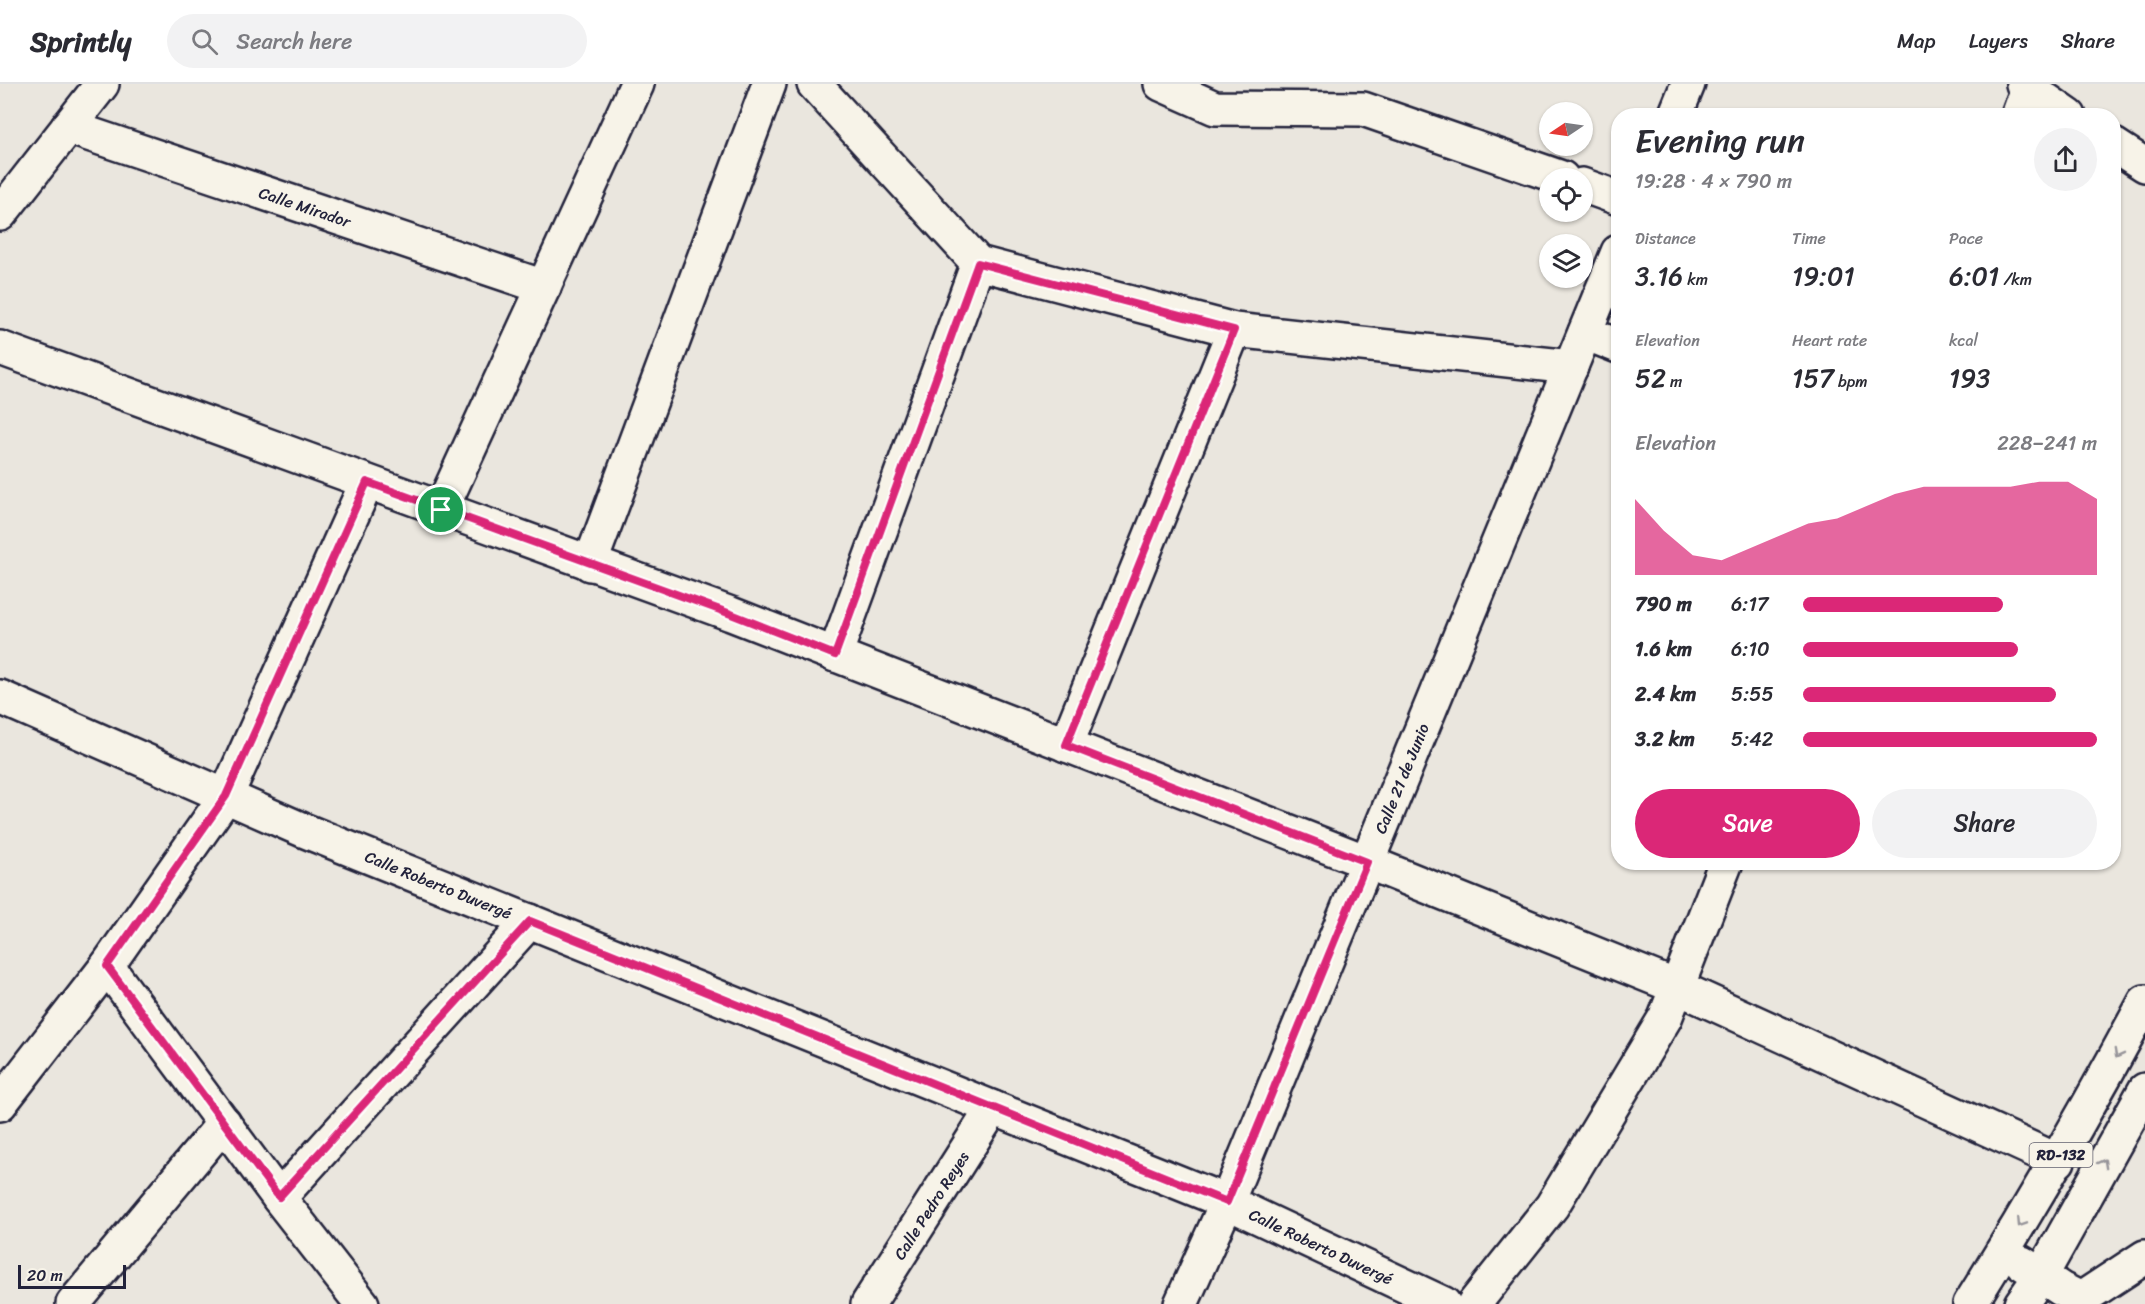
<!DOCTYPE html>
<html lang="en">
<head>
<meta charset="utf-8">
<style>
	:root { --surface:#fff; --page:#f2f2f3; --text:#2b2b33; --muted:#7c7c81; --line:#e1e1e2; --accent:#db2777 }
	body { margin:0; font-family:Sriracha,sans-serif; background:var(--page); color:var(--text); height:100vh; display:flex; flex-direction:column; font-size:22px; white-space:nowrap }
	* { box-sizing:border-box; margin:0 }
	p { font-size:20px; color:var(--muted) }
	.icon { flex:none; width:33px; height:33px; fill:none; stroke:currentColor; stroke-width:2; stroke-linecap:round; stroke-linejoin:round }
	.map { position:relative; flex:1; overflow:hidden }
	.side { position:absolute; left:1611px; top:24px; width:510px; height:762px; display:flex; flex-direction:column; background:var(--surface); border-radius:24px; box-shadow:0 2px 4px #0004 }
	.side>* { flex:none }
	.needle { width:39px; rotate:257deg }
	.tools { position:absolute; left:1539px; top:18px; display:grid; gap:12px }
	.tools a { display:grid; place-items:center; width:54px; height:54px; border-radius:50%; background:var(--surface); box-shadow:0 2px 4px #0004; font-size:30px }
	.scale { position:absolute; left:18px; bottom:15px; width:108px; box-sizing:border-box; padding-left:6px; border:3px solid #22223b; border-top:0; font-size:16px; line-height:21px; white-space:nowrap; color:#22223b; -webkit-text-stroke:4px #f7f3e8; paint-order:stroke }
	.pin { position:absolute; display:grid; place-items:center; width:51px; height:51px; color:#fff; margin:-26px; border:3px solid #fff; border-radius:50%; box-shadow:0 2px 6px #0007 }
	.round { display:grid; place-items:center; flex:none; width:63px; height:63px; border-radius:32px; background:var(--page) }
	.headline { display:flex; align-items:center; justify-content:space-between; height:102px; padding:0 24px }
	h1 { font-size:33px; font-weight:600; line-height:45px }
	.figures { display:grid; grid-template-columns:repeat(3,1fr); gap:9px; height:102px; padding:6px 24px }
	.figures div { display:grid; align-content:center }
	.figures b { font-size:26px; font-weight:600 }
	.figures small { font-size:16px; font-weight:400 }
	.figures p { font-size:16px }
	.chart { height:168px; padding:12px 24px }
	.chart p { display:flex; justify-content:space-between }
	.chart svg { width:100%; height:108px; margin-top:6px; fill:var(--accent); opacity:.7 }
	.action { display:flex; gap:12px; margin-top:auto; padding:12px 24px }
	.action a { flex:1; height:69px; border-radius:36px; background:var(--accent); color:#fff; font-size:24px; font-weight:600; line-height:69px; text-align:center }
	.action a+a { background:var(--page); color:var(--text) }
	ul { padding:0 24px; list-style:none; font-size:20px }
	li { display:grid; grid-template-columns:96px 72px 1fr; align-items:center; height:45px }
	li i { height:15px; border-radius:8px; background:var(--accent) }
	header { display:flex; align-items:center; gap:36px; box-sizing:border-box; height:84px; padding:0 30px; background:var(--surface); border-bottom:2px solid var(--line) }
	header strong { font-size:28px }
	nav { display:flex; gap:33px; margin-inline-start:auto; font-size:21px }
	.search { width:420px; height:54px; background:var(--page); display:flex; align-items:center; gap:15px; box-sizing:border-box; padding:0 21px; border-radius:33px; color:var(--muted); font-size:22px }
	.map>svg:first-child { display:block }
	.lines { fill:none; stroke-linecap:round; stroke-linejoin:round }
	.minor-casing { stroke:#22223b; stroke-width:38 }
	.major-casing { stroke:#22223b; stroke-width:38 }
	.minor { stroke:#f7f3e8; stroke-width:33 }
	.major { stroke:#f7f3e8; stroke-width:33 }
	.oneway { stroke:#97959a }
	.route-casing { stroke:#fff; stroke-width:12 }
	.route { stroke:#db2777; stroke-width:8 }
	.labels { text-anchor:middle; stroke-width:4.5; stroke-linejoin:round; paint-order:stroke }
	.shield { fill:#f7f3e8; stroke:#62616f; stroke-width:1.5 }
	.shield-label { font-size:15px; font-weight:bold; fill:#22223b }
	.street-label { font-size:16px; fill:#22223b; stroke:#f7f3e8 }
</style>
</head>
<body>
<header>
<strong>Sprintly</strong>
<div class="search"><svg class="icon" aria-label="search" viewBox="0 0 24 24"><circle cx="10" cy="10" r="6"/><path d="M15 15l6 6"/></svg>Search here</div>
<nav><a>Map</a><a>Layers</a><a>Share</a></nav>
</header>
<div class="map">
<svg width="2145" height="1220" viewBox="0 0 2145 1220">
	<rect width="100%" height="100%" fill="#eae6de"/>
	<filter id="ink" filterUnits="userSpaceOnUse"><feTurbulence type="fractalNoise" baseFrequency=".0167" numOctaves="2"/><feDisplacementMap in="SourceGraphic" scale="12" xChannelSelector="R" yChannelSelector="G"/><feConvolveMatrix kernelMatrix="1 2 1 2 8 2 1 2 1" color-interpolation-filters="sRGB"/></filter>
	<g filter="url(#ink)">
		<g class="lines">
			<defs>
				<g id="minor">
					<polyline points="814,0 978,179 1234,246 1571,283"/>
					<polyline points="1161,0 1215,24 1363,25 1562,94"/>
					<polyline points="2023,0 2069,32"/>
					<polyline points="1675,32 1688,0"/>
					<polyline points="2018,32 2028,4"/>
					<path id="s1" d="M68,43L544,203"/>
					<polyline points="2114,61 2145,81"/>
					<polyline points="1582,101 1618,114"/>
					<polyline points="0,130 102,0"/>
					<polyline points="1585,249 1618,262"/>
					<polyline points="0,264 731,530 1367,778 1677,903 2058,1077"/>
					<polyline points="441,426 637,0"/>
					<polyline points="590,480 769,0"/>
					<polyline points="835,571 978,179"/>
					<path id="s2" d="M0,613L303,746L1227,1118L1444,1220"/>
					<polyline points="1066,661 1234,246"/>
					<polyline points="107,882 279,1114 362,1220"/>
					<polyline points="0,1020 107,882 226,712 367,398"/>
					<polyline points="279,1114 530,837"/>
					<polyline points="73,1220 224,1039"/>
					<path id="s3" d="M868,1220L993,1024"/>
					<path id="s4" d="M1181,1220L1227,1118L1618,168"/>
					<polyline points="1474,1220 1552,1122 1665,934 1726,778"/>
				</g>
				<g id="major">
					<polyline points="2022,1179 2061,1205 2081,1215 2145,1173"/>
					<path d="M1970,1220C2032,1121 2090,1021 2145,918"/>
					<polyline points="2021,1220 2042,1190 2145,1006"/>
				</g>
			</defs>
			<use href="#minor" class="minor-casing"/>
			<use href="#major" class="major-casing"/>
			<use href="#minor" class="minor"/>
			<use href="#major" class="major"/>
		</g>
		<defs><path id="oneway-chevron" d="M-2-3.5L2.5 0L-2 3.5" fill="none" stroke-width="1.6" stroke-linecap="round" stroke-linejoin="round" transform="scale(1.5)"/></defs>
		<g class="oneway">
			<use href="#oneway-chevron" transform="translate(2118 970) rotate(118)"/>
			<use href="#oneway-chevron" transform="translate(2103 1079) rotate(-61)"/>
			<use href="#oneway-chevron" transform="translate(2021 1139) rotate(123)"/>
		</g>
	</g>
	<g class="lines" filter="url(#ink)">
		<defs>
			<polygon id="route" points="978,179 1234,246 1066,661 1367,778 1227,1118 530,837 279,1113 107,882 226,712 367,398 731,530 835,571"/>
		</defs>
		<use href="#route" class="route-casing"/>
		<use href="#route" class="route"/>
	</g>
	<g class="labels">
		<rect class="shield" x="2029.5" y="1059" width="63" height="24" rx="4.5"/>
		<g class="shield-label">
			<text x="2061" y="1076">RD-132</text>
		</g>
		<g class="street-label">
			<text dy="6" stroke="none"><textPath href="#s1" startOffset="250">Calle Mirador</textPath></text>
			<text dy="6" stroke="none"><textPath href="#s4" startOffset="570">Calle 21 de Junio</textPath></text>
			<text dy="6" stroke="none"><textPath href="#s2" startOffset="477">Calle Roberto Duvergé</textPath></text>
			<text dy="6" stroke="none"><textPath href="#s3" startOffset="117">Calle Pedro Reyes</textPath></text>
			<text dy="6" stroke="none"><textPath href="#s2" startOffset="1431">Calle Roberto Duvergé</textPath></text>
		</g>
	</g>
</svg>
<div class="tools">
<a><svg class="needle" viewBox="-14 -14 28 28"><path d="M0-13l5 13h-10z" fill="#e53935"/><path d="M0 13l5-13h-10z" fill="#7c7c81"/></svg></a>
<a><svg class="icon" aria-label="locate" viewBox="0 0 24 24"><circle cx="12" cy="12" r="6"/><path d="M12 2v4M12 18v4M2 12h4M18 12h4"/></svg></a>
<a><svg class="icon" aria-label="layers" viewBox="0 0 24 24"><path d="M12 4l9 5-9 5-9-5zM3 14l9 5 9-5"/></svg></a>
</div>
<div class="scale">20 m</div>
<div class="pin" style="left:441px;top:426px;background:#1e9e55"><svg class="icon" aria-label="arrive" viewBox="0 0 24 24"><path d="M6 21V4h12l-3 4 3 4H6"/></svg></div>
<section class="side">
<div class="headline"><div><h1>Evening run</h1><p>19:28 · 4 × 790 m</p></div><a class="round"><svg class="icon" aria-label="share" viewBox="0 0 24 24"><path d="M12 15V3M7 8l5-5 5 5M5 13v7h14v-7"/></svg></a></div>
<div class="figures">
<div><p>Distance</p><b>3.16<small> km</small></b></div>
<div><p>Time</p><b>19:01</b></div>
<div><p>Pace</p><b>6:01<small> /km</small></b></div>
</div>
<div class="figures">
<div><p>Elevation</p><b>52<small> m</small></b></div>
<div><p>Heart rate</p><b>157<small> bpm</small></b></div>
<div><p>kcal</p><b>193</b></div>
</div>
<div class="chart"><p><span>Elevation</span>228–241 m</p>
<svg viewBox="0 0 160 44" preserveAspectRatio="none"><path d="M0 44V13L10 26L20 36L30 38L40 33L50 28L60 23L70 21L80 16L90 11L100 8L110 8L120 8L130 8L140 6L150 6L160 13V44z"/></svg>
</div>
<ul>
<li><b>790 m</b>6:17<i style="width:68%"></i></li>
<li><b>1.6 km</b>6:10<i style="width:73%"></i></li>
<li><b>2.4 km</b>5:55<i style="width:86%"></i></li>
<li><b>3.2 km</b>5:42<i style="width:100%"></i></li>
</ul>
<div class="action"><a>Save</a><a>Share</a></div>
</section>
</div>
</body>
</html>
